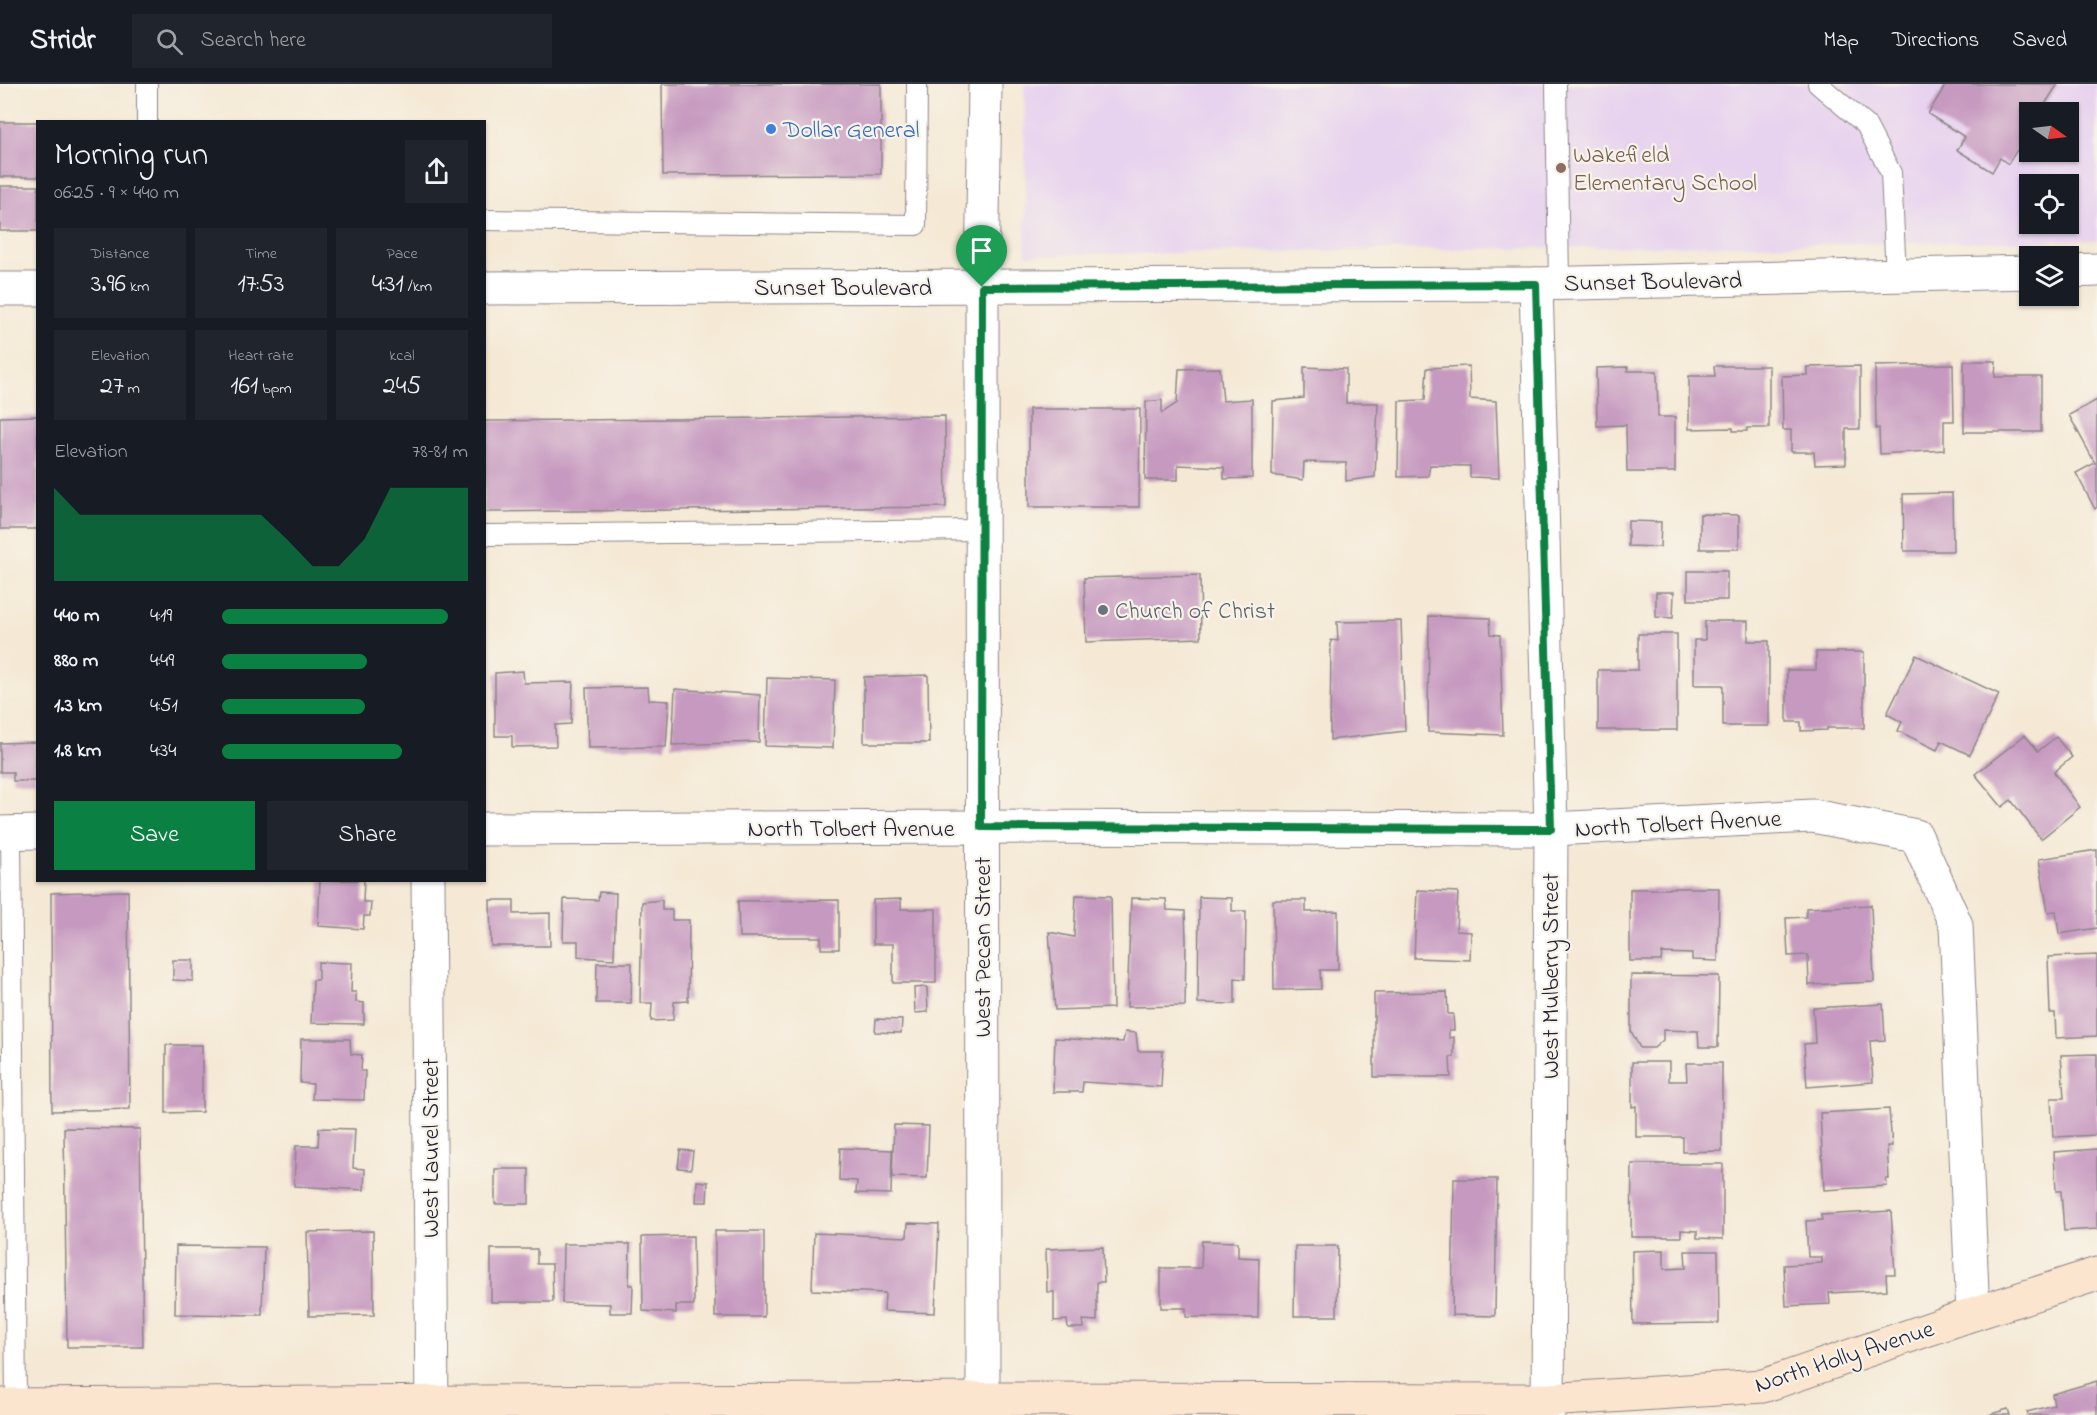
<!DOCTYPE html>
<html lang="en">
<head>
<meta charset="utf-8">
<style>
	:root { --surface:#171b24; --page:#20242c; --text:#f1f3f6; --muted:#9ea1a6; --line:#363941; --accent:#0b8043 }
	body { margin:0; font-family:"Indie Flower",sans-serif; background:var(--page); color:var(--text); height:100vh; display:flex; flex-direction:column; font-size:22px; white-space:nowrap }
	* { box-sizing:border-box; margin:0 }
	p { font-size:20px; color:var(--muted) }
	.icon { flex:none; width:33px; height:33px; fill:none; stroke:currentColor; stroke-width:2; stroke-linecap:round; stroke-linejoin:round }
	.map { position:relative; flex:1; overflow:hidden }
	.panel { position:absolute; left:36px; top:36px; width:450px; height:762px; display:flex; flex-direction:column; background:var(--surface); border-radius:0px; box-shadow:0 2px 4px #0004 }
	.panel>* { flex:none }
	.needle { width:39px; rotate:104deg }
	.tools { position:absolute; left:2019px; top:18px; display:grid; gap:12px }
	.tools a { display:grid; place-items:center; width:60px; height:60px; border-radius:0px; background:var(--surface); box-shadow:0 2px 4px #0004; font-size:30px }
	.pin { position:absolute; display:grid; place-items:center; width:51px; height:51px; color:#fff; margin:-62px -26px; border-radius:50% 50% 50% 0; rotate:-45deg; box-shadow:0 0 6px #0007 }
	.pin .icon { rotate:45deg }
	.round { display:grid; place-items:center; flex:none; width:63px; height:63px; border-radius:0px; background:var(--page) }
	.overview { display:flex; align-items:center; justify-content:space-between; height:102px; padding:0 18px }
	h1 { font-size:33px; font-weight:600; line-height:45px }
	.figures { display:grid; grid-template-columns:repeat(3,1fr); gap:9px; height:102px; padding:6px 18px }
	.figures div { display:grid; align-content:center; border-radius:0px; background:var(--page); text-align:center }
	.figures b { font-size:26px; font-weight:600 }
	.figures small { font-size:16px; font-weight:400 }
	.figures p { font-size:16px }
	.chart { height:168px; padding:12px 18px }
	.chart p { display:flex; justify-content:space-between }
	.chart svg { width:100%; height:108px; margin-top:6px; fill:var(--accent); opacity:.7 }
	.primary-button { display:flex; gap:12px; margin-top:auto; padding:12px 18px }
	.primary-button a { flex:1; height:69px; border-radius:0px; background:var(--accent); color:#fff; font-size:24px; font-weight:600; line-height:69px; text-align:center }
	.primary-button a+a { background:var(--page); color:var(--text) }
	ul { padding:0 18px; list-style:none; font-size:20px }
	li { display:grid; grid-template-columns:96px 72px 1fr; align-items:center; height:45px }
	li i { height:15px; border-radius:8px; background:var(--accent) }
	header { display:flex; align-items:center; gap:36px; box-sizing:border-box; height:84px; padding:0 30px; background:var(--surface); border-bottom:2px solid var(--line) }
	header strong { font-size:28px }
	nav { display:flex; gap:33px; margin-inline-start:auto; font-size:21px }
	.search { width:420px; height:54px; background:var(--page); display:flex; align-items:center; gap:15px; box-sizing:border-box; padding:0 21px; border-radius:0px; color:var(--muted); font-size:22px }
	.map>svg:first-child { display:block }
	.built { fill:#e7d2ef; fill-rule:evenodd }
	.building { fill:#c699c0 }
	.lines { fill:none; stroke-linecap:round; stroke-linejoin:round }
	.lane-casing { stroke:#8c8688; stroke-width:22 }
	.street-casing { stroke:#8c8688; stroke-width:35 }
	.secondary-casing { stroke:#8c8688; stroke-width:35 }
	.lane { stroke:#fff; stroke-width:20 }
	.street { stroke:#fff; stroke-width:33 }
	.secondary { stroke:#fbe5cf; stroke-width:33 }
	.route-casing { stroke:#fff; stroke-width:12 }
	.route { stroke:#0b8043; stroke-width:8 }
	.shop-dot { fill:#3f7fe0; stroke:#f7f3e8; stroke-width:2 }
	.education-dot { fill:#8d6e63; stroke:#f7f3e8; stroke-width:2 }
	.worship-dot { fill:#6b7280; stroke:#f7f3e8; stroke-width:2 }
	.labels { text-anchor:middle; stroke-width:4.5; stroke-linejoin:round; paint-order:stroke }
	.shop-label { font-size:24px; fill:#366cbe; stroke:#f7f3e8; text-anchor:start }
	.education-label { font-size:24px; fill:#785e54; stroke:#f7f3e8; text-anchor:start }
	.street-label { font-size:24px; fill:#22223b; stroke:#f7f3e8 }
	.worship-label { font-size:24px; fill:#5b616d; stroke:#f7f3e8; text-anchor:start }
</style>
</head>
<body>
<header>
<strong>Stridr</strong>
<div class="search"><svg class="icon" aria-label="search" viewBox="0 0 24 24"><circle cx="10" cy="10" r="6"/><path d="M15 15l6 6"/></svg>Search here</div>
<nav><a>Map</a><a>Directions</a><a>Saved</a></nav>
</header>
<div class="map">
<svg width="2097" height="1331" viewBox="0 0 2097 1331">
	<rect width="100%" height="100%" fill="#f7f3e8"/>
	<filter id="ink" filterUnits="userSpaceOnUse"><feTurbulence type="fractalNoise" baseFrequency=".0167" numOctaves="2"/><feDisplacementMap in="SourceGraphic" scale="12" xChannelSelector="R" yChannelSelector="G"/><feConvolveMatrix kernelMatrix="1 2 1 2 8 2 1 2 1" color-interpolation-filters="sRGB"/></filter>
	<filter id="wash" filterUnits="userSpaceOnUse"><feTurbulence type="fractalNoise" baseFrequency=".008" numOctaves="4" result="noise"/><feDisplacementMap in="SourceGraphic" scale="24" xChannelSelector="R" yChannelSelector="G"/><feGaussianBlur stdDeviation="1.35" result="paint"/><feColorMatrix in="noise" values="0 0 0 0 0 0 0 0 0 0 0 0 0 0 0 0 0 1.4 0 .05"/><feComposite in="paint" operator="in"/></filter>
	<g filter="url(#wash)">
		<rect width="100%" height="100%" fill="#f5e9d5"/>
		<path class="built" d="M1024,0H2097V156L1026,171ZM2030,28H2068V68H2030ZM2030,100H2068V140H2030Z"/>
		<g id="blocks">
			<g class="building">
				<polygon points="662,0 881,0 881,90 663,91"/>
				<polygon points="1946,0 2058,0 2040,28 2030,28 2030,46 2008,80 2000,74 1992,88 1957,66 1965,53 1928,30"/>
				<rect x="0" y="38" width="38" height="55"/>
				<rect x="0" y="102" width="38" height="45"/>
				<polygon points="1964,277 1996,277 1995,293 2041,293 2041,348 1964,348"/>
				<polygon points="1953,280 1954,337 1944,337 1944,366 1880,370 1879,344 1876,345 1875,282"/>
				<polygon points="1469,282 1470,315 1496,317 1499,394 1470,393 1470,382 1430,381 1428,392 1398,393 1399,317 1425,316 1427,284"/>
				<polygon points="1714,282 1769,282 1769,344 1747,344 1747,347 1733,347 1733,344 1689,345 1689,292 1715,292"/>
				<polygon points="1860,282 1860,345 1846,345 1846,380 1815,381 1814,368 1791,368 1791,346 1783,346 1782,292 1807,291 1807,283"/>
				<polygon points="1304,283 1346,285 1346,319 1378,319 1375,393 1346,397 1346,379 1304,378 1303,396 1272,391 1273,317 1304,314"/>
				<polygon points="1628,283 1628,287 1657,287 1658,333 1675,333 1675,388 1627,388 1626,341 1597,342 1596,284"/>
				<polygon points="1220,284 1223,317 1252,315 1252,394 1224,395 1224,383 1178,381 1178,396 1145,396 1146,318 1162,316 1162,329 1177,319 1179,285"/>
				<polygon points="2097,316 2097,423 2095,425 2076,389 2095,379 2069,331"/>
				<polygon points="1029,325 1140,325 1139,423 1029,423"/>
				<polygon points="38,332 38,445 0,445 0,333"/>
				<polygon points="945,332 946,423 484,428 484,337"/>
				<polygon points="1952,409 1953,467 1904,467 1903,410"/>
				<polygon points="1700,430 1739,431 1739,465 1700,465"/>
				<polygon points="1628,437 1661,438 1660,463 1628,462"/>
				<rect x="1688" y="487" width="39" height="29"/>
				<polygon points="1200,491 1201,554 1086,558 1084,494"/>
				<polygon points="1656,508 1674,508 1673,534 1656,533"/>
				<polygon points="1429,532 1490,534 1491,550 1500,551 1503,651 1428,648"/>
				<polygon points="1401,537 1405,647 1330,656 1331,556 1338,557 1337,538"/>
				<polygon points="1705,537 1748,537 1748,557 1769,557 1769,642 1723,642 1723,601 1694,601 1694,556 1705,556"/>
				<polygon points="1638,550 1677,550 1677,646 1598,646 1598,586 1638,586"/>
				<polygon points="1816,568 1864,568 1864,644 1827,644 1827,646 1801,647 1801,638 1787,638 1787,586 1816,586"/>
				<polygon points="1916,571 1999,610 1970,671 1941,657 1937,666 1898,647 1902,638 1887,630"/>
				<polygon points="523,587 524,599 573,598 571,640 555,641 556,662 512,663 512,652 495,652 495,589"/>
				<polygon points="928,591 929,659 864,659 864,593"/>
				<polygon points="767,594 835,596 833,664 765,662"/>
				<polygon points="648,603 649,616 669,617 666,663 588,664 586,604"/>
				<polygon points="675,605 760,611 759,658 672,661"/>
				<polygon points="2025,651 2038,667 2056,653 2072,673 2054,688 2080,723 2041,755 2011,716 2002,723 1975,690"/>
				<polygon points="35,658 35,697 13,697 13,688 0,688 0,659"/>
				<polygon points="2097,766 2097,844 2059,850 2056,827 2048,828 2039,775"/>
				<polygon points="320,796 364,796 363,818 371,818 370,832 364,832 363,845 318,842"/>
				<polygon points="1670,804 1719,804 1718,877 1692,876 1692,870 1662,869 1661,877 1630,877 1630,805 1669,805"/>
				<polygon points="1417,806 1458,808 1456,847 1471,848 1470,876 1414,874"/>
				<polygon points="128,807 130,1025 52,1027 51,809"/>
				<polygon points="599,808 616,809 614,875 578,873 578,857 563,857 564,815 598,816"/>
				<polygon points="1076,811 1111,812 1113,924 1055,926 1049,848 1074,853"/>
				<polygon points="1199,813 1232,814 1232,827 1246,827 1245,895 1235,894 1235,920 1198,919"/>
				<polygon points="1131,814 1166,815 1167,826 1185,827 1186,856 1185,922 1127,923"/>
				<polygon points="901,815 901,825 936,825 936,899 893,899 893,860 873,860 873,816"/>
				<polygon points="490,816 514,816 514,830 550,829 550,862 491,862"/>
				<polygon points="662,816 662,826 672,826 672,836 689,836 688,917 674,918 673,936 651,937 652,919 640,919 642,818"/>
				<polygon points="839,816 839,865 821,865 821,853 739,853 738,817"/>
				<polygon points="1273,816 1306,816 1306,828 1338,827 1338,886 1320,886 1321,905 1274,906"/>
				<polygon points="1871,821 1874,898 1809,901 1808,871 1788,872 1786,834 1806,833 1806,824"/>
				<polygon points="2097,871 2097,952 2056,954 2055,929 2050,929 2048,873"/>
				<polygon points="173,876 193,876 193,897 173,896"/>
				<polygon points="318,878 352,879 351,908 356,908 356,918 364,919 364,940 311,939 313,896 318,896"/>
				<polygon points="597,879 632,879 631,919 596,919"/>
				<polygon points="1631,891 1719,892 1718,963 1699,963 1698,947 1663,946 1663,956 1654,964 1640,964 1631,947"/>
				<polygon points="927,903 928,928 915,929 914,904"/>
				<polygon points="1447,908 1448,930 1453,930 1454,946 1449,946 1449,954 1454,953 1454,973 1450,973 1451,993 1374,993 1374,909"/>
				<polygon points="1883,920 1885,956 1870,957 1873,998 1807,1003 1804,960 1815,959 1813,924"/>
				<polygon points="876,935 902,936 901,949 875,948"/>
				<polygon points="1125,948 1136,949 1138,967 1163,967 1161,1003 1083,998 1082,1008 1053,1008 1055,954 1123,958"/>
				<polygon points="301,955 350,955 351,970 362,971 361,987 365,987 364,1016 312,1015 313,1000 300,999"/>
				<polygon points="166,961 202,961 202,1028 166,1029"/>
				<polygon points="2097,970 2097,1051 2053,1053 2051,1014 2064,1014 2061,971"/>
				<polygon points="1632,978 1669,978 1669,997 1687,997 1686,979 1722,979 1722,1067 1683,1068 1683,1053 1636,1053 1636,1022 1632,1023"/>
				<polygon points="1889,1025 1892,1062 1887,1062 1889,1095 1886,1095 1887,1102 1824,1106 1820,1029"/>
				<polygon points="894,1041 929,1042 927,1094 892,1093"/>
				<polygon points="64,1044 140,1045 143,1263 67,1263"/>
				<polygon points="319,1044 355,1045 353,1084 365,1085 364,1106 294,1102 296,1062 318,1062"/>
				<polygon points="840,1064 892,1066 891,1110 856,1109 857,1097 839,1096"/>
				<polygon points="2097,1065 2097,1145 2064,1147 2061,1107 2056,1107 2054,1068"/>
				<polygon points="680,1066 693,1067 691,1085 678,1084"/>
				<polygon points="1632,1080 1723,1080 1723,1155 1697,1154 1697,1147 1681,1146 1681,1153 1631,1153"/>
				<rect x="495" y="1085" width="34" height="35"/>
				<polygon points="1454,1095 1497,1095 1495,1232 1452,1231"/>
				<polygon points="697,1097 708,1098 707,1118 696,1118"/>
				<polygon points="1891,1127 1895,1190 1886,1190 1887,1206 1829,1209 1830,1220 1786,1222 1784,1181 1822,1179 1822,1173 1808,1173 1806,1137 1822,1136 1821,1131"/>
				<polygon points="908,1139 939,1140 935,1229 884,1227 885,1209 812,1206 814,1149 907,1153"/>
				<polygon points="373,1147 374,1231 309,1232 307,1148"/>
				<rect x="715" y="1147" width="49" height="86"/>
				<polygon points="693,1152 694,1221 676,1221 676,1229 643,1227 642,1153"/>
				<polygon points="1202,1157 1238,1158 1238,1173 1259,1174 1258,1234 1186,1233 1186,1224 1161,1224 1161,1184 1201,1184"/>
				<polygon points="563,1160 630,1160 629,1201 633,1201 632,1229 610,1229 610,1220 562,1219"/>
				<polygon points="176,1162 264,1163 262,1231 175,1230"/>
				<polygon points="1295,1162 1338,1162 1337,1232 1294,1232"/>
				<polygon points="1103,1163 1104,1198 1097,1198 1097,1237 1083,1236 1084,1244 1068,1244 1067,1236 1054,1237 1054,1208 1047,1208 1046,1165"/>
				<polygon points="491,1165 537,1165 537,1180 552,1180 553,1218 491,1218"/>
				<polygon points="1664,1166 1664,1185 1686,1184 1685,1167 1718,1167 1719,1239 1633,1240 1632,1167"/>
				<polygon points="2097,1297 2097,1331 2028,1331 2027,1328 2054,1321 2052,1310"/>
				<polygon points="2008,1325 2010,1331 1991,1331 1991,1330"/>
			</g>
		</g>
	</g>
	<g filter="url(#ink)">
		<use href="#blocks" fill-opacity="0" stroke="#8c8688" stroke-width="1.5"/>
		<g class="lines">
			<defs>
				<g id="lane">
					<polyline points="147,0 147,38"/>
					<polyline points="1556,0 1559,200"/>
					<polyline points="1818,0 1866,41 1891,89 1896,191"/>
					<polyline points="484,136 916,141 917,0"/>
					<polyline points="484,451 982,446"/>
					<polyline points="11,749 16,1321"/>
				</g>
				<g id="street">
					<polyline points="2068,187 2097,186"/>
					<polyline points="1536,200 1551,745 1548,1331"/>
					<polyline points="484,204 1536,200 2030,188"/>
					<polyline points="0,205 38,205"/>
					<polyline points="484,745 981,743 1551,745 1813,732 1916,752 1956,841 1973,1230"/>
					<polyline points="0,749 38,748"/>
					<polyline points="428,796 432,1331"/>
					<polyline points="983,1331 982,203 985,0"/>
				</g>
				<polyline id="secondary" points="0,1321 983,1315 1548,1316 1763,1302 1973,1230 2097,1190"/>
			</defs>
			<use href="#lane" class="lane-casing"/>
			<use href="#street" class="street-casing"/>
			<use href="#secondary" class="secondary-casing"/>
			<use href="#lane" class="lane"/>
			<use href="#street" class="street"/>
			<use href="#secondary" class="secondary"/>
		</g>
	</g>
	<g class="lines" filter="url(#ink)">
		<defs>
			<polygon id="route" points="1536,200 1551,745 981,743 982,203"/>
		</defs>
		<use href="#route" class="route-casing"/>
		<use href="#route" class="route"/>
	</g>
	<circle class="shop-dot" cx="771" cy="45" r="6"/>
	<circle class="education-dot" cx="1561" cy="84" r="6"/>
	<circle class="worship-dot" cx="1103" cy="526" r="6"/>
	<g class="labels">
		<g class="shop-label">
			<text x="783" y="53">Dollar General</text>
		</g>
		<g class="education-label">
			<text x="1573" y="78">Wakefield<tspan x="1573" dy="28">Elementary School</tspan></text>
		</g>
		<g class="street-label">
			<text transform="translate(1653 197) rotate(-1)" y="8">Sunset Boulevard</text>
			<text x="843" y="211">Sunset Boulevard</text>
			<text transform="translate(1678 739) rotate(-3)" y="8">North Tolbert Avenue</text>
			<text x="851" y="752">North Tolbert Avenue</text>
			<text transform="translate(982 863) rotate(-90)" y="8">West Pecan Street</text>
			<text transform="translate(1550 892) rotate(-90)" y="8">West Mulberry Street</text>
			<text transform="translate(430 1064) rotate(-90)" y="8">West Laurel Street</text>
			<text transform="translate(1844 1272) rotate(-18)" y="8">North Holly Avenue</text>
		</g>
		<g class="worship-label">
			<text x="1115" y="534">Church of Christ</text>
		</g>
	</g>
</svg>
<div class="tools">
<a><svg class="needle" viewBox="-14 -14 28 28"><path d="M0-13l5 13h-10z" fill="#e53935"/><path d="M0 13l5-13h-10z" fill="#9ea1a6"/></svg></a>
<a><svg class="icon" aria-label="locate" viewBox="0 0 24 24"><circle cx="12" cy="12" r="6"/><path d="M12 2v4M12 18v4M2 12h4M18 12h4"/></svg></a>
<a><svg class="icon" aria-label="layers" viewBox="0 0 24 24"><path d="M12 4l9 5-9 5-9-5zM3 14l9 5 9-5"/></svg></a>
</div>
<div class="pin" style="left:982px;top:203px;background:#1e9e55"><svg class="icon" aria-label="arrive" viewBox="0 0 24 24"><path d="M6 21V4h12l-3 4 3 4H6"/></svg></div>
<section class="panel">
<div class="overview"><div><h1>Morning run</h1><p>06:25 · 9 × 440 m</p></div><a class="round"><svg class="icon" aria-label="share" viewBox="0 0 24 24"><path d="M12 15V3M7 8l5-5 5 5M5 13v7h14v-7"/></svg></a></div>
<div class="figures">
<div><p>Distance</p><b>3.96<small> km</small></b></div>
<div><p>Time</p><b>17:53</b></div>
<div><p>Pace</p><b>4:31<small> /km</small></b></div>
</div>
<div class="figures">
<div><p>Elevation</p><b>27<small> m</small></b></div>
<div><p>Heart rate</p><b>161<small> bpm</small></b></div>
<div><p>kcal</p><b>245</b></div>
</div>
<div class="chart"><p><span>Elevation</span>78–81 m</p>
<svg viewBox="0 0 160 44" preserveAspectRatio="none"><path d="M0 44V6L10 17L20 17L30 17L40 17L50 17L60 17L70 17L80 17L90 27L100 38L110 38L120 27L130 6L140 6L150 6L160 6V44z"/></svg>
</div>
<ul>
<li><b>440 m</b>4:19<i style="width:92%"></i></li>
<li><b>880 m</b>4:49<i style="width:59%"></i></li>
<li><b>1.3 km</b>4:51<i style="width:58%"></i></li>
<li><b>1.8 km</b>4:34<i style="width:73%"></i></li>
</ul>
<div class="primary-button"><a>Save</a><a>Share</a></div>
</section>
</div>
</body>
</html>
